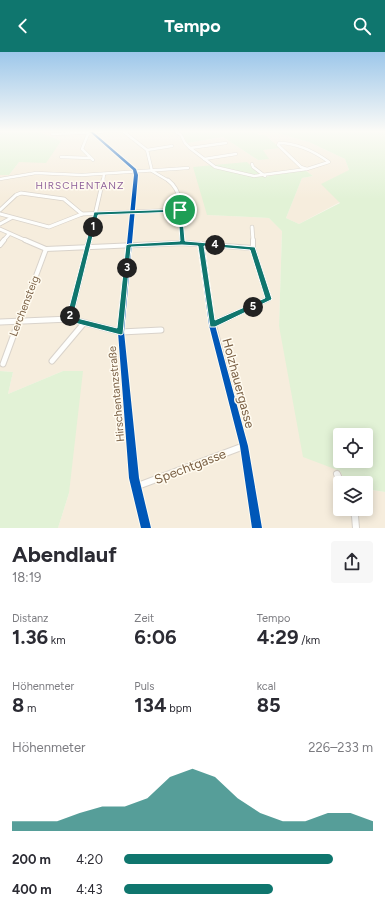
<!DOCTYPE html>
<html lang="de">
<head>
<meta charset="utf-8">
<style>
	:root { --surface:#fff; --page:#f7f7f7; --text:#2b2b33; --muted:#7c7c81; --accent:#0f766e }
	body { margin:0; font-family:Figtree,sans-serif; background:var(--page); color:var(--text); height:100vh; display:flex; flex-direction:column; font-size:15px; white-space:nowrap }
	* { box-sizing:border-box; margin:0 }
	p { font-size:13px; color:var(--muted) }
	.icon { flex:none; width:22px; height:22px; fill:none; stroke:currentColor; stroke-width:2; stroke-linecap:round; stroke-linejoin:round }
	.map { position:relative; height:476px; overflow:hidden }
	.panel { display:flex; flex-direction:column; background:var(--surface); flex:1 }
	.panel>* { flex:none }
	.controls { position:absolute; left:333px; top:376px; display:grid; gap:8px }
	.controls a { display:grid; place-items:center; width:40px; height:40px; border-radius:4px; background:var(--surface); box-shadow:0 2px 10px #0003; font-size:20px }
	.pin { position:absolute; display:grid; place-items:center; width:34px; height:34px; color:#fff; margin:-17px; border:2px solid #fff; border-radius:50%; box-shadow:0 1px 4px #0007 }
	.km { position:absolute; width:20px; height:20px; margin:-10px; border-radius:50%; background:#222; color:#fff; font-size:11px; line-height:20px; text-align:center }
	.round { display:grid; place-items:center; flex:none; width:42px; height:42px; border-radius:4px; background:var(--page) }
	.head { display:flex; align-items:center; justify-content:space-between; height:68px; padding:0 12px }
	h1 { font-size:22px; font-weight:700; line-height:30px }
	.stats { display:grid; grid-template-columns:repeat(3,1fr); gap:6px; height:68px; padding:4px 12px }
	.stats div { display:grid; align-content:center }
	.stats b { font-size:20px; font-weight:700 }
	.stats small { font-size:11px; font-weight:400 }
	.stats p { font-size:11px }
	.chart { height:112px; padding:8px 12px }
	.chart p { display:flex; justify-content:space-between }
	.chart svg { width:100%; height:72px; margin-top:4px; fill:var(--accent); opacity:.7 }
	ul { padding:0 12px; list-style:none; font-size:13px }
	li { display:grid; grid-template-columns:64px 48px 1fr; align-items:center; height:30px }
	li i { height:10px; border-radius:5px; background:var(--accent) }
	header { display:flex; justify-content:space-between; align-items:center; height:52px; padding:0 12px; background:var(--accent); color:#fff; font-size:18px; font-weight:700 }
	.map>svg:first-child { display:block }
	.residential { fill:#f6eddd }
	.green { fill:#e2f2d6; fill-rule:evenodd }
	.lines { fill:none; stroke-linecap:round; stroke-linejoin:round }
	.stream { stroke:#cce4ec; stroke-width:1 }
	.minor-far4-casing { stroke:#d9d3cb; stroke-width:3.5 }
	.minor-far3-casing { stroke:#d9d3cb; stroke-width:4.5 }
	.minor-far2-casing { stroke:#d9d3cb; stroke-width:6 }
	.minor-far1-casing { stroke:#d9d3cb; stroke-width:7 }
	.minor-casing { stroke:#d9d3cb; stroke-width:8 }
	.minor-far4 { stroke:#fefefc; stroke-width:2.5 }
	.minor-far3 { stroke:#fefefc; stroke-width:3 }
	.minor-far2 { stroke:#fefefc; stroke-width:4 }
	.minor-far1 { stroke:#fefefc; stroke-width:5 }
	.minor { stroke:#fefefc; stroke-width:6 }
	.cycleway-casing { stroke:#fffbf0; stroke-width:2 }
	.cycleway { fill:#0057b8; fill-rule:evenodd }
	.route { fill:#0f766e; stroke:#fff; fill-rule:evenodd }
	.labels { text-anchor:middle; stroke-width:3; stroke-linejoin:round; paint-order:stroke }
	.far-neighbourhood-label { font-size:10px; letter-spacing:1px; fill:#8d5f99; stroke:#fffbf0 }
	.street-label { font-size:11px; fill:#7c6247; stroke:#fffbf0 }
	.near-street-label { font-size:13px; fill:#7c6247; stroke:#fffbf0 }
</style>
</head>
<body>
<header><svg class="icon" aria-label="back" viewBox="0 0 24 24"><path d="M15 5l-7 7 7 7"/></svg>Tempo<svg class="icon" aria-label="search" viewBox="0 0 24 24"><circle cx="10" cy="10" r="6"/><path d="M15 15l6 6"/></svg></header>
<div class="map">
<svg width="385" height="476" viewBox="0 0 385 476">
	<rect width="100%" height="100%" fill="#f9f6ed"/>
	<polygon class="residential" points="40,80 177,80 184,84 187,91 223,85 258,108 262,98 279,96 257,80 274,80 309,90 345,107 349,118 340,150 299,172 286,166 302,126 313,124 305,118 263,125 207,163 269,166 282,178 279,274 346,431 340,431 340,457 366,457 366,437 385,440 385,476 58,476 69,441 63,319 8,342 13,320 0,319 0,123 9,123 19,110 61,89"/>
	<g class="green">
		<polygon points="0,80 40,80 61,89 46,111 19,110 9,123 0,123"/>
		<polygon points="177,80 257,80 259,83 265,83 280,96 263,98 269,107 258,108 223,85 187,91 184,84"/>
		<path d="M274,80H385V440L366,437V431H346L340,419L303,405L279,274L282,179L269,166L207,163L193,115L247,110L263,125L305,118L313,124L302,126L286,166L299,172L340,151L321,132L349,118L345,107L309,90ZM340,383H366V409H340Z"/>
		<polygon points="0,319 13,320 8,342 63,319 83,319 69,441 58,476 0,476"/>
	</g>
	<g class="lines">
		<polyline class="stream" points="0,82 3,80"/>
		<defs>
			<g id="minor-far4">
				<polyline points="91,80 135,118 135,129"/>
				<polyline points="124,80 147,98 152,119 169,129"/>
				<polyline points="176,80 181,83 185,91 190,96 215,115 254,124 307,117"/>
				<polyline points="91,81 88,82 82,97 93,108"/>
				<polyline points="52,82 102,80"/>
				<path d="M279,91C296,91 315,100 329,110L307,117L301,115L278,93Z"/>
				<polyline points="190,96 226,91"/>
				<polyline points="147,98 172,94"/>
				<polyline points="61,105 90,106"/>
				<polyline points="204,107 236,102"/>
				<polyline points="252,112 253,115 265,124"/>
				<polyline points="0,127 36,121 82,123 188,116"/>
				<polyline points="103,129 104,122"/>
			</g>
			<g id="minor-far3">
				<path d="M168,128C186,142 181,168 182,189"/>
				<polyline points="0,158 16,143 21,141 64,147 82,162"/>
				<polyline points="0,162 49,175 82,162 181,158"/>
				<polyline points="0,172 11,166"/>
				<polyline points="252,175 253,189"/>
				<polyline points="0,177 27,189"/>
				<polyline points="3,189 9,182"/>
				<polyline points="89,189 103,128"/>
				<polyline points="130,189 136,128"/>
			</g>
			<g id="minor-far2">
				<polyline points="25,188 46,197 182,191 253,196"/>
				<polyline points="182,188 182,191"/>
				<polyline points="201,192 211,264"/>
				<polyline points="0,193 4,188"/>
				<polyline points="21,264 46,197"/>
				<polyline points="71,264 89,188"/>
				<polyline points="123,264 130,188"/>
				<polyline points="231,264 268,247 253,196 253,188"/>
			</g>
			<g id="minor-far1">
				<polyline points="123,263 121,280 128,358"/>
				<polyline points="211,263 235,358"/>
				<polyline points="70,267 71,263"/>
				<polyline points="0,270 70,267 121,280 161,278"/>
				<polyline points="212,273 233,263"/>
				<polyline points="52,309 84,271"/>
				<polyline points="3,312 21,263"/>
			</g>
			<g id="minor">
				<polyline points="128,357 134,426 146,476"/>
				<polyline points="234,357 244,394 257,476"/>
				<polyline points="337,422 341,431"/>
				<polyline points="135,435 244,394"/>
				<polyline points="352,457 355,464 356,476"/>
			</g>
		</defs>
		<use href="#minor-far4" class="minor-far4-casing"/>
		<use href="#minor-far3" class="minor-far3-casing"/>
		<use href="#minor-far2" class="minor-far2-casing"/>
		<use href="#minor-far1" class="minor-far1-casing"/>
		<use href="#minor" class="minor-casing"/>
		<use href="#minor-far4" class="minor-far4"/>
		<use href="#minor-far3" class="minor-far3"/>
		<use href="#minor-far2" class="minor-far2"/>
		<use href="#minor-far1" class="minor-far1"/>
		<use href="#minor" class="minor"/>
		<defs>
			<g id="cycleway">
				<polygon points="90,80 93,80 136,117 138,123 124,280 139,426 151,476 141,476 129,426 118,280 134,123 133,118"/>
				<polygon points="201,190 204,192 215,273 248,394 262,476 252,476 240,394 209,273 198,192"/>
			</g>
		</defs>
		<use href="#cycleway" class="cycleway-casing"/>
		<use href="#cycleway" class="cycleway"/>
	</g>
	<linearGradient id="sky" x2="0" y2="1"><stop stop-color="#9dc7ea"/><stop offset="0.54" stop-color="#fcfbf7"/><stop offset="1" stop-color="#fcfbf7" stop-opacity="0"/></linearGradient>
	<rect width="385" height="147" fill="url(#sky)"/>
	<path class="route" d="M182,157L185,189L255,195L272,247L271,248L215,275H210L198,194L182,193L131,195L123,282L121,283L67,269L66,267L94,160ZM178,160L180,189L129,192L126,193L117,276L73,265L98,163ZM204,194L250,198L265,246L215,268Z"/>
	<g class="labels">
		<g class="far-neighbourhood-label">
			<text x="80" y="137">HIRSCHENTANZ</text>
		</g>
		<g class="street-label">
			<text transform="translate(24 254) rotate(-69)" y="4">Lerchensteig</text>
			<text transform="translate(116 342) rotate(-95)" y="4">Hirschentanzstraße</text>
		</g>
		<g class="near-street-label">
			<text transform="translate(239 331) rotate(75)" y="5">Holzhauergasse</text>
			<text transform="translate(190 414) rotate(-21)" y="5">Spechtgasse</text>
		</g>
	</g>
</svg>
<div class="controls">
<a><svg class="icon" aria-label="locate" viewBox="0 0 24 24"><circle cx="12" cy="12" r="6"/><path d="M12 2v4M12 18v4M2 12h4M18 12h4"/></svg></a>
<a><svg class="icon" aria-label="layers" viewBox="0 0 24 24"><path d="M12 4l9 5-9 5-9-5zM3 14l9 5 9-5"/></svg></a>
</div>
<div class="pin" style="left:180px;top:158px;background:#1e9e55"><svg class="icon" aria-label="arrive" viewBox="0 0 24 24"><path d="M6 21V4h12l-3 4 3 4H6"/></svg></div>
<b class="km" style="left:93px;top:175px">1</b>
<b class="km" style="left:70px;top:264px">2</b>
<b class="km" style="left:127px;top:216px">3</b>
<b class="km" style="left:215px;top:193px">4</b>
<b class="km" style="left:253px;top:255px">5</b>
</div>
<section class="panel">
<div class="head"><div><h1>Abendlauf</h1><p>18:19</p></div><a class="round"><svg class="icon" aria-label="share" viewBox="0 0 24 24"><path d="M12 15V3M7 8l5-5 5 5M5 13v7h14v-7"/></svg></a></div>
<div class="stats">
<div><p>Distanz</p><b>1.36<small> km</small></b></div>
<div><p>Zeit</p><b>6:06</b></div>
<div><p>Tempo</p><b>4:29<small> /km</small></b></div>
</div>
<div class="stats">
<div><p>Höhenmeter</p><b>8<small> m</small></b></div>
<div><p>Puls</p><b>134<small> bpm</small></b></div>
<div><p>kcal</p><b>85</b></div>
</div>
<div class="chart"><p><span>Höhenmeter</span>226–233 m</p>
<svg viewBox="0 0 160 44" preserveAspectRatio="none"><path d="M0 44V38L10 38L20 38L30 33L40 29L50 29L60 24L70 11L80 6L90 11L100 24L110 33L120 38L130 38L140 33L150 33L160 38V44z"/></svg>
</div>
<ul>
<li><b>200 m</b>4:20<i style="width:84%"></i></li>
<li><b>400 m</b>4:43<i style="width:60%"></i></li>
</ul>
</section>
</body>
</html>
